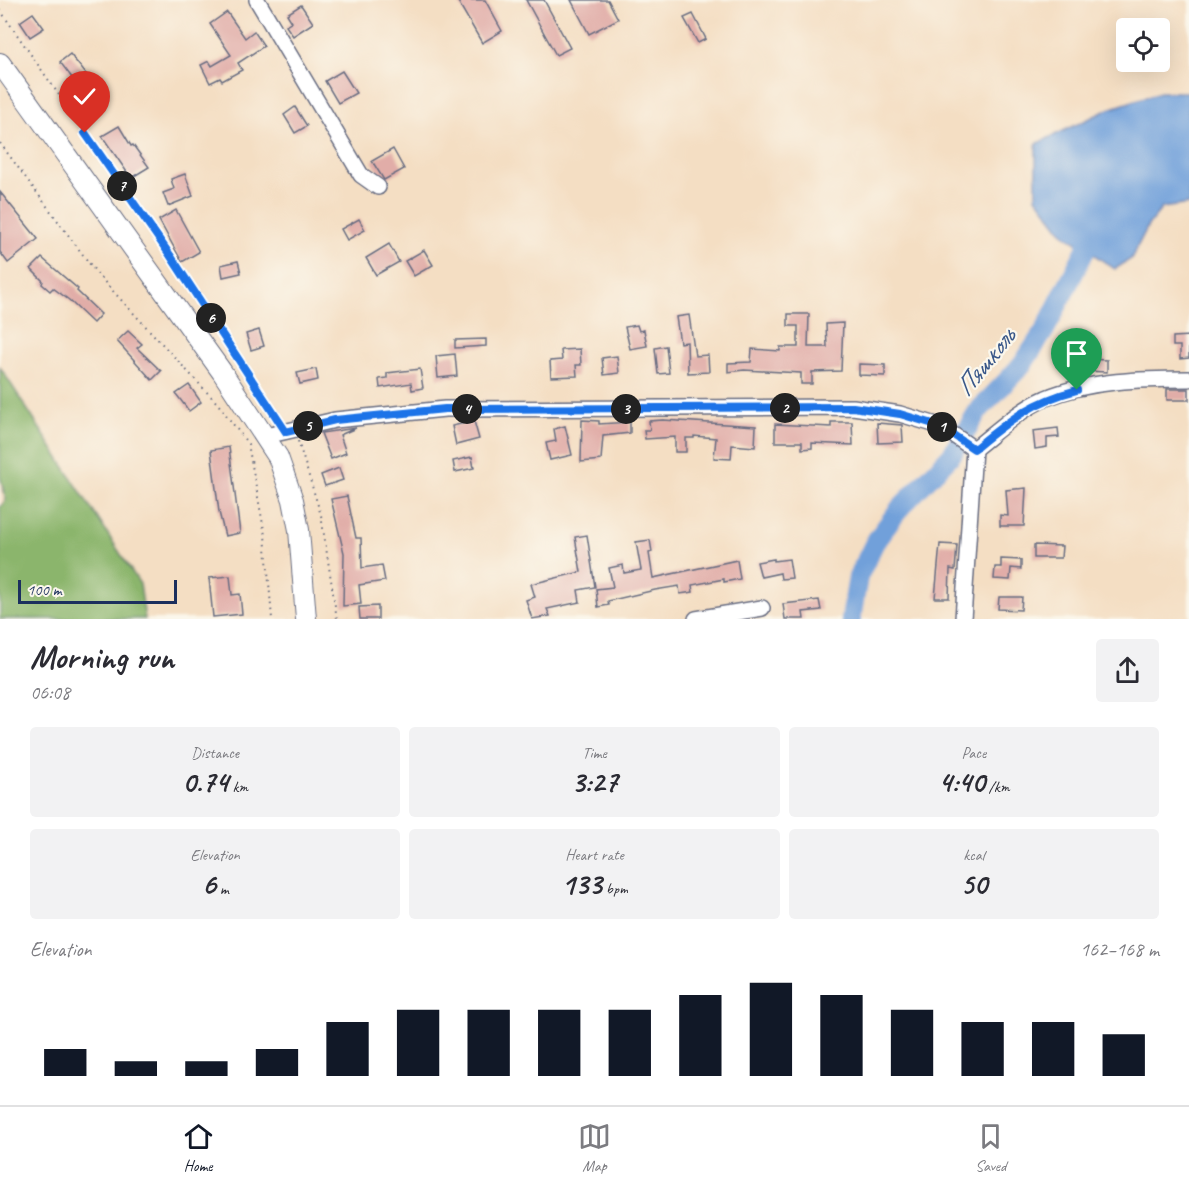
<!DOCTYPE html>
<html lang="en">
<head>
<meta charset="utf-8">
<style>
	:root { --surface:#fff; --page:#f2f2f3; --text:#2b2b33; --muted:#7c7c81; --line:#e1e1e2; --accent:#111827 }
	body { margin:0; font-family:Caveat,sans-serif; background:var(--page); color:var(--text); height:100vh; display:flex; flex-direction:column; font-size:22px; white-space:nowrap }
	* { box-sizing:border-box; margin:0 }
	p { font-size:20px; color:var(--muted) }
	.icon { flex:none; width:33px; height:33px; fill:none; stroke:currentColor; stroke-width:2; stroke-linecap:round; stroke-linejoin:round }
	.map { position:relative; height:619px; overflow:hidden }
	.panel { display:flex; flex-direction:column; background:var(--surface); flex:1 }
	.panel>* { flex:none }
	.controls { position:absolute; left:1116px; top:18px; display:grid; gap:12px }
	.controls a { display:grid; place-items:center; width:54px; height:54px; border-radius:6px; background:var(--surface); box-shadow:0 6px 24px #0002; font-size:30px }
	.scale { position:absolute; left:18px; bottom:15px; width:159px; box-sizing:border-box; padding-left:6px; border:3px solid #1b2f5e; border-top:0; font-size:16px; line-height:21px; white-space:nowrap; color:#1b2f5e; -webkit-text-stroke:4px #fbf7ec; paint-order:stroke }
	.pin { position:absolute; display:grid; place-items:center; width:51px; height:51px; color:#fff; margin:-62px -26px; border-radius:50% 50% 50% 0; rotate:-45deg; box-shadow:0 0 6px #0007 }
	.pin .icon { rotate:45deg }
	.km { position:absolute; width:30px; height:30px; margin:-15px; border-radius:50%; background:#222; color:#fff; font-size:16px; line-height:30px; text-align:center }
	.round { display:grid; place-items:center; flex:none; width:63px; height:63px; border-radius:6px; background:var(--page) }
	.summary { display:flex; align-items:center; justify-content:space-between; height:102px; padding:0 30px }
	h1 { font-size:33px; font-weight:700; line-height:45px }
	.stats { display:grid; grid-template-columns:repeat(3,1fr); gap:9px; height:102px; padding:6px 30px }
	.stats div { display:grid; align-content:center; border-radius:6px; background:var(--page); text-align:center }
	.stats b { font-size:30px; font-weight:700 }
	.stats small { font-size:16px; font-weight:400 }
	.stats p { font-size:16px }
	.chart { height:168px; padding:12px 30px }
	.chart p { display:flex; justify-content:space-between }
	.chart svg { width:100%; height:108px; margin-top:6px; stroke:var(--accent); stroke-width:6 }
	.dock { display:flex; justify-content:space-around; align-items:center; height:84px; border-top:2px solid var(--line); background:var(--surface); font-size:16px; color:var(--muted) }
	.dock a { display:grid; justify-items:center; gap:3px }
	.dock .current { color:var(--accent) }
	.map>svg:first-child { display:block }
	.forest { fill:#8bb56c; stroke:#537265; stroke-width:1.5 }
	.water { fill:#71a0da; stroke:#46689c; stroke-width:1.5 }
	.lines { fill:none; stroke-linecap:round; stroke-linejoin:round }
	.river { stroke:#71a0da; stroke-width:20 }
	.building { fill:#e1ada8 }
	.minor-casing { stroke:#676c81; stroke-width:18 }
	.major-casing { stroke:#676c81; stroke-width:22 }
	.path { stroke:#676c81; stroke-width:2; stroke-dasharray:1.5 4.5; stroke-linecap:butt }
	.minor { stroke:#fff; stroke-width:15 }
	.major { stroke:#fff; stroke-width:20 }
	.route-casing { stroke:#fff; stroke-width:12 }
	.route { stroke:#1a73e8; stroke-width:8 }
	.labels { text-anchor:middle; stroke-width:4.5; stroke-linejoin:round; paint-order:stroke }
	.water-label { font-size:27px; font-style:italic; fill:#395789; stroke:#fbf7ec }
</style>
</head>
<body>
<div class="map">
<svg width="1189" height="619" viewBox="0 0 1189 619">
	<rect width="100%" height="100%" fill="#fbf7ec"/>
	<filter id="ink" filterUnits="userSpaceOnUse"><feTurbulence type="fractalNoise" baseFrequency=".0167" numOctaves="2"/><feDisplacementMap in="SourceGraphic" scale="12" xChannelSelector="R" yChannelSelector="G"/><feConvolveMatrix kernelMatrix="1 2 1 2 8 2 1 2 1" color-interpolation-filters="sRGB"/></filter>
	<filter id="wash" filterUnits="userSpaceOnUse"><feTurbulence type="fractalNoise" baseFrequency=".008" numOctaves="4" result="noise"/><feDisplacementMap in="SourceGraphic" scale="24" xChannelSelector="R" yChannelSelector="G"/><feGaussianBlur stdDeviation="1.35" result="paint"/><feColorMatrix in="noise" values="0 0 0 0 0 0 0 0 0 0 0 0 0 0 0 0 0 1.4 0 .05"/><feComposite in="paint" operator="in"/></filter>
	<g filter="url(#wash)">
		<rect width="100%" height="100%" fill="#f4dec3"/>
		<polygon class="forest" points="0,367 140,584 145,619 0,619 0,507 6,500 0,476"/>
		<polygon class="water" points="1160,92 1189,92 1189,204 1162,208 1149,224 1131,259 1115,269 1064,234 1036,197 1036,144 1109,109"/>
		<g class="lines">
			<polyline class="river" points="851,619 858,577 875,542 900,508 952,454 978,411 1022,365 1045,330 1097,227"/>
		</g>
		<g id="blocks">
			<g class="building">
				<polygon points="457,0 485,0 502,31 482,43"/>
				<polygon points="526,0 544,0 570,48 556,55"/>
				<polygon points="571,0 608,0 618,19 589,34"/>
				<polygon points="301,5 313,23 293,36 286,26 292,22 287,14"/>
				<polygon points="227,12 245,38 254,31 264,46 238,63 242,70 222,81 220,78 210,83 201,65 209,61 212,66 231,55 210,24"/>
				<polygon points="33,13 44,28 30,37 20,22"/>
				<polygon points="693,14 706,39 698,43 684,18"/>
				<polygon points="70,54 90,79 79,87 60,62"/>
				<polygon points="342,71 356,93 338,103 325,81"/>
				<polygon points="295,107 307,126 295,133 284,115"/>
				<polygon points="119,126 131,146 133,145 149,167 131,178 102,136"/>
				<polygon points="393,149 404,169 384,180 372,161"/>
				<polygon points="185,174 193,196 168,206 163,193 174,189 171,179"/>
				<polygon points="0,192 38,239 8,263 0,252"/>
				<polygon points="176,210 199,252 182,262 159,220"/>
				<polygon points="359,219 365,230 347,240 341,229"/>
				<polygon points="389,244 399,262 376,275 366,258"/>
				<polygon points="424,250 433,265 414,276 405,261"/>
				<polygon points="42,258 78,289 77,291 101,314 93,323 69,300 53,288 50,291 42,284 43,281 31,269"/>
				<polygon points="238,261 241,273 223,277 221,265"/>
				<polygon points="788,314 809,314 808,347 827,347 826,324 843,323 841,371 812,372 812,384 801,384 801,373 744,370 728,372 728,363 751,362 752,349 780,351 780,347 798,347 798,326 788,326"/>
				<polygon points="689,315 695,356 708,355 709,372 688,373 687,342 680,343 676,317"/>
				<polygon points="637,325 639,331 644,330 647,346 630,349 625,327"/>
				<polygon points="259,330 264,346 251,350 246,334"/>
				<polygon points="128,331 142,344 137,348 161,371 152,380 117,341"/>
				<polygon points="1189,336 1189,358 1180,359 1180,346 1173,346 1173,337"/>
				<polygon points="486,339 486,346 455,348 455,340"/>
				<polygon points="666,346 669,373 658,374 655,348"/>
				<polygon points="580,349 581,365 576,365 577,376 551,377 550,361 562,360 561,350"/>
				<polygon points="455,354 457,376 438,378 436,356"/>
				<polygon points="617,356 619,373 604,375 602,358"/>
				<polygon points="1085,359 1107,360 1107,372 1085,371"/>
				<polygon points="859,364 885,365 885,376 859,375"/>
				<polygon points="316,369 318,380 300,384 297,373"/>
				<polygon points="420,369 423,388 412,390 411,383 380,388 379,379 387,378 387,373"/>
				<polygon points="189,385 201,402 189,411 176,394"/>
				<rect x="1167" y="389" width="22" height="11"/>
				<polygon points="582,420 599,421 599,424 630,422 630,433 603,436 601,460 581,462"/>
				<polygon points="663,420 756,426 755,447 732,445 731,459 714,458 716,438 694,436 694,438 686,438 686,452 675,452 675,437 645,439 644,430 650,430 649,421"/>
				<polygon points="474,421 479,439 456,445 452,426"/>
				<polygon points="831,422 852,422 853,445 812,443 812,448 802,449 802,442 775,442 775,424 831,427"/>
				<polygon points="877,423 902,425 903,442 878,443"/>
				<polygon points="565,426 572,455 550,460 546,443 556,441 554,429"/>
				<polygon points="356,428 340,435 346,453 331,459 321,433"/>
				<polygon points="1058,428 1059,437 1047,438 1047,447 1035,449 1033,431"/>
				<polygon points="229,447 240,533 225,536 219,512 211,450"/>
				<polygon points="472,457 474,468 455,472 453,461"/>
				<polygon points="339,468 343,480 325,486 321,475"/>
				<polygon points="1026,488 1024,526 1000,526 1000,515 1008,516 1006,490"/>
				<polygon points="347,496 356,538 361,538 362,568 382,565 385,581 359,585 361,604 343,606 344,553 331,499"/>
				<polygon points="587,535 595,587 578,590 580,602 547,609 550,616 532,619 526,600 535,597 531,584 581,572 575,537"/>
				<polygon points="650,540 652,552 649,553 653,578 737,560 740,579 724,582 724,579 692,585 693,592 680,594 679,586 655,590 608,601 609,605 598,607 596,589 613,587 609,568 623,565 624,573 641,570 636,542"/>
				<polygon points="940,544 957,545 955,570 950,569 949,598 935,598"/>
				<polygon points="1034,545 1062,546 1061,558 1034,558"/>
				<polygon points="774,559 774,561 789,559 792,578 781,579 780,573 761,577 757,562"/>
				<polygon points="1001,559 1021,560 1021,569 1011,568 1010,580 994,579 995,567 1001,567"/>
				<polygon points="230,576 232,595 240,594 242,614 213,617 209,578"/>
				<polygon points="999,597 1022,597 1021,610 998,609"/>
				<polygon points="819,600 821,610 803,612 804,619 785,619 783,604"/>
				<polygon points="378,606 378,619 360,619 359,607"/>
			</g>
		</g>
	</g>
	<g filter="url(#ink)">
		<use href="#blocks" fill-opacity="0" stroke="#676c81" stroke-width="1.5"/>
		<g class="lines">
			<defs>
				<g id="minor">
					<polyline points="257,0 361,175 378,187"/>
					<polyline points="266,436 335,420 445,409 853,407 900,414 940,426 974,449"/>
					<path d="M974,449C997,431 1019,410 1046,398C1090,380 1143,379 1189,379"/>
					<polyline points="696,619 762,608"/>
					<polyline points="963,619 974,449"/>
				</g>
				<polyline id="major" points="0,63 222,372 278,457 293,500 299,530 306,619"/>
			</defs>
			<use href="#minor" class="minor-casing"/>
			<use href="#major" class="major-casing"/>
			<g class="path">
				<polyline points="0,10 170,255 279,422"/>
				<polyline points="0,143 98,275 218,404 248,444 265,535 272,619"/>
				<polyline points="298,441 321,515 337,619"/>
			</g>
			<use href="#minor" class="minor"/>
			<use href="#major" class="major"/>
		</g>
	</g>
	<g class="lines" filter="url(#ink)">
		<defs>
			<path id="route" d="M85,133L170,255L286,432L335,420L445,409L853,407L900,414L940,426L974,449C1010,420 1031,402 1077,390"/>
		</defs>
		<use href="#route" class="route-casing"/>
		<use href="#route" class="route"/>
	</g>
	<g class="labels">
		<g class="water-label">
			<text transform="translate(985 362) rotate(-51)" y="9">Пяшколь</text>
		</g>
	</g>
</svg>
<div class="controls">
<a><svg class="icon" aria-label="locate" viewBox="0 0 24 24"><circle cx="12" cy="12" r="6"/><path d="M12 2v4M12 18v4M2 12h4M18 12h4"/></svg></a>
</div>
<div class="scale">100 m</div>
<div class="pin" style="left:1077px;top:390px;background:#1e9e55"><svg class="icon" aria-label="arrive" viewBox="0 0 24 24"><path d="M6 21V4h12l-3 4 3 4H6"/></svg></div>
<div class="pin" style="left:85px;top:133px;background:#d93025"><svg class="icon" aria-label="check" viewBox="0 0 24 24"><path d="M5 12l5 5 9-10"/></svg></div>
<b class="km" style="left:942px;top:427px">1</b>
<b class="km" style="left:785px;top:408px">2</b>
<b class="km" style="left:626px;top:409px">3</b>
<b class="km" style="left:467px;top:409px">4</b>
<b class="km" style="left:308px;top:426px">5</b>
<b class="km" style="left:211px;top:318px">6</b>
<b class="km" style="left:122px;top:186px">7</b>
</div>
<section class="panel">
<div class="summary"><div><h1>Morning run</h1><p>06:08</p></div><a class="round"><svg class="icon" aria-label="share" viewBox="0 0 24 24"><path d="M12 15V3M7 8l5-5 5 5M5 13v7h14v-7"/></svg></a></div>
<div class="stats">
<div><p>Distance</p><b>0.74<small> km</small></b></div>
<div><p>Time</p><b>3:27</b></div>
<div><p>Pace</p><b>4:40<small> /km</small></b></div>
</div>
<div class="stats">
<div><p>Elevation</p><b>6<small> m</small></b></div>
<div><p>Heart rate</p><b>133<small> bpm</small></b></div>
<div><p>kcal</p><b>50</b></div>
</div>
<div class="chart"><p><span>Elevation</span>162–168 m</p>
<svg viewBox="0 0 160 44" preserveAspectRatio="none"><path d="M5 44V33M15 44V38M25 44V38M35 44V33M45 44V22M55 44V17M65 44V17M75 44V17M85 44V17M95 44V11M105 44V6M115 44V11M125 44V17M135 44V22M145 44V22M155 44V27"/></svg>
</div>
</section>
<nav class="dock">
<a class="current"><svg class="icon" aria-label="home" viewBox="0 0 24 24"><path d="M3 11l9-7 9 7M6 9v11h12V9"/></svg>Home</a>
<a><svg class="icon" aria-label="map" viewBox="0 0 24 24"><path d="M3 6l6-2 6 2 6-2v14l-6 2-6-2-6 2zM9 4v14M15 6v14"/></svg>Map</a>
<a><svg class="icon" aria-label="saved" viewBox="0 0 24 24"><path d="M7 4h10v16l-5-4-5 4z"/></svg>Saved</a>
</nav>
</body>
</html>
